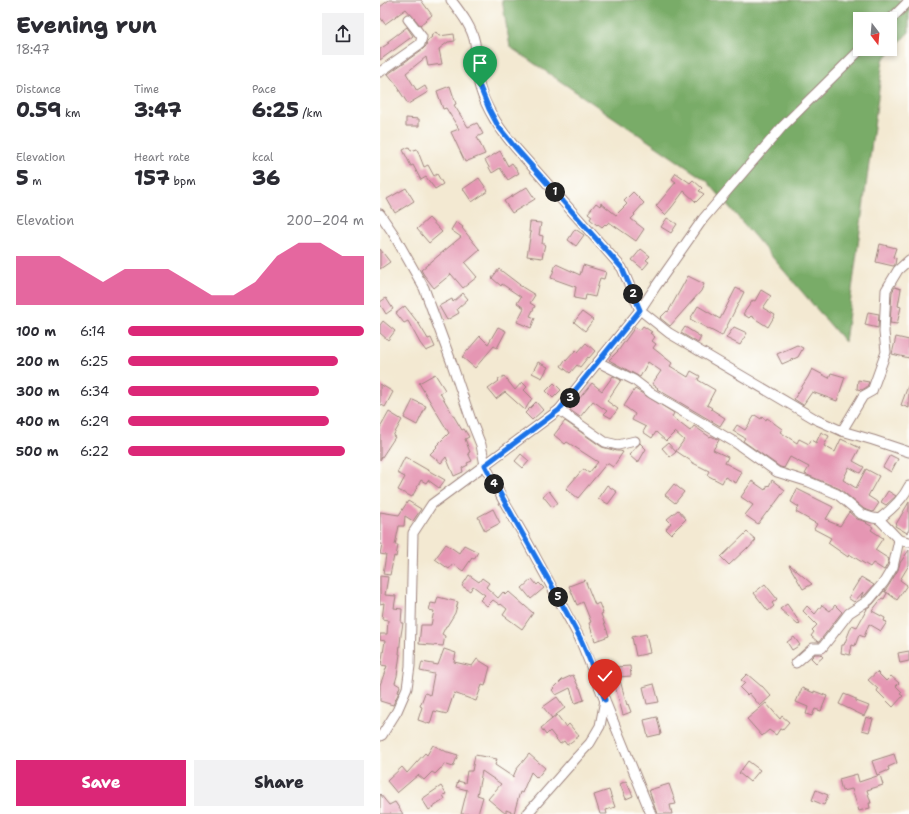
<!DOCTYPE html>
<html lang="en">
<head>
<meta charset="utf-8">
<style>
	:root { --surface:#fff; --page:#f2f2f3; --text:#2b2b33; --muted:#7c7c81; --accent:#db2777 }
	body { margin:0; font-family:"Shantell Sans",sans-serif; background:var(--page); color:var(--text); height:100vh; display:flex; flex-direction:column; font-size:15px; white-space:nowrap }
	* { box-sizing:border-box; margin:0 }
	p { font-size:13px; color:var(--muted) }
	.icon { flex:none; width:22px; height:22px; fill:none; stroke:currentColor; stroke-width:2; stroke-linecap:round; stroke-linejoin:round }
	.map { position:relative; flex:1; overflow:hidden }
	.side { display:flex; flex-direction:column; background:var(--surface); width:380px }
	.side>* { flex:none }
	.needle { width:26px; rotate:164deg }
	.fabs { position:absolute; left:473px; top:12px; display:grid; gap:8px }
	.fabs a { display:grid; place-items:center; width:44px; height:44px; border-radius:0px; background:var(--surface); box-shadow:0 2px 6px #0003; font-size:20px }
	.pin { position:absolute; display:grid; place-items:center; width:34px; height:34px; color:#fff; margin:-41px -17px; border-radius:50% 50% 50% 0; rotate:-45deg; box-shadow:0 0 4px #0007 }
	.pin .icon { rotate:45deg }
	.km { position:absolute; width:20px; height:20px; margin:-10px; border-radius:50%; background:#222; color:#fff; font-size:11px; line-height:20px; text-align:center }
	.round { display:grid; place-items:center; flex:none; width:42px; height:42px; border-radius:0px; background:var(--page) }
	.headline { display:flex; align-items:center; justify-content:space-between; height:68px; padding:0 16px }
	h1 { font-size:22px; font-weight:800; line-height:30px }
	.stats { display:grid; grid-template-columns:repeat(3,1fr); gap:6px; height:68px; padding:4px 16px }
	.stats div { display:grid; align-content:center }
	.stats b { font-size:20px; font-weight:800 }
	.stats small { font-size:11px; font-weight:400 }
	.stats p { font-size:11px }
	.chart { height:112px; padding:8px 16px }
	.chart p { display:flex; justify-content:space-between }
	.chart svg { width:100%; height:72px; margin-top:4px; fill:var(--accent); opacity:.7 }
	.cta { display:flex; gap:8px; margin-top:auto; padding:8px 16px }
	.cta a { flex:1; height:46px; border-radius:0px; background:var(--accent); color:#fff; font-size:16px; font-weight:800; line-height:46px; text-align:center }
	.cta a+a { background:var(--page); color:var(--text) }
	ul { padding:0 16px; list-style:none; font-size:13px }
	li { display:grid; grid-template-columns:64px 48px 1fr; align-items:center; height:30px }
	li i { height:10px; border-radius:5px; background:var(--accent) }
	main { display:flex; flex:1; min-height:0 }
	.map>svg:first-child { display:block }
	.forest { fill:#79ac68; stroke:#62664a; fill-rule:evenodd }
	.building { fill:#e596b3 }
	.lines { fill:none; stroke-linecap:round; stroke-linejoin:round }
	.street-casing { stroke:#9e847e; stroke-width:11 }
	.street { stroke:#fff; stroke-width:9 }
	.route-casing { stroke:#fff; stroke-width:8 }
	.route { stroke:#1a73e8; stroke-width:5 }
</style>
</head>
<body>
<main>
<section class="side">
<div class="headline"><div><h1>Evening run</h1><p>18:47</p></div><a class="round"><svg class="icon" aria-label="share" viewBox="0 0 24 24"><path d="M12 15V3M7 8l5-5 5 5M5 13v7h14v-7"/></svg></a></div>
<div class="stats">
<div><p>Distance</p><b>0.59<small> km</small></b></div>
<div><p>Time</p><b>3:47</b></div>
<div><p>Pace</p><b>6:25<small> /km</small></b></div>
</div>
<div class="stats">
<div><p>Elevation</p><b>5<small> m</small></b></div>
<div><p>Heart rate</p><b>157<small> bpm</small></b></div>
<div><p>kcal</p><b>36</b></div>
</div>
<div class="chart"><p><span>Elevation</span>200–204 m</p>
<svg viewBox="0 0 160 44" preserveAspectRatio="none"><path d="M0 44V14L10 14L20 14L30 22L40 30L50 22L60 22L70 22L80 30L90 38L100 38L110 30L120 14L130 6L140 6L150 14L160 14V44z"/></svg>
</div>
<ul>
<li><b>100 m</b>6:14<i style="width:100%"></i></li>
<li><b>200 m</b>6:25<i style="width:89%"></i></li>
<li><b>300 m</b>6:34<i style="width:81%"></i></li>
<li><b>400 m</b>6:29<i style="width:85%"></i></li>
<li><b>500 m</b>6:22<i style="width:92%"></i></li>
</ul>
<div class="cta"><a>Save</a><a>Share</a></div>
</section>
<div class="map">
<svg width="529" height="814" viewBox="0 0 529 814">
	<rect width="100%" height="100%" fill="#fdfcf7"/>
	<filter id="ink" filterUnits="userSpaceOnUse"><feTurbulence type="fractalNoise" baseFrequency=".025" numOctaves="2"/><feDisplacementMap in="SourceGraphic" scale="8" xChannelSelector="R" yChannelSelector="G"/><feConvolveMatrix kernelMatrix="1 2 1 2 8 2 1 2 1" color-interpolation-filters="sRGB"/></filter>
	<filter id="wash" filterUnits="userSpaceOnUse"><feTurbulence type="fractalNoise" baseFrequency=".012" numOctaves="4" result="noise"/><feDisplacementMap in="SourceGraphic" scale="16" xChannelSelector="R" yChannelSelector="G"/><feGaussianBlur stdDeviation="0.9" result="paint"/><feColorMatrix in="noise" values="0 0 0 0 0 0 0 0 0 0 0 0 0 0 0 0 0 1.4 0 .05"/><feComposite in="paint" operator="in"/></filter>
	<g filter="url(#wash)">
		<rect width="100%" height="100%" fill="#f3e9d2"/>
		<path class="forest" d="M122,0H529V32L503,60L465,342L327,181L130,47ZM480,19H510V49H480Z"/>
		<g id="blocks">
			<g class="building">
				<polygon points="9,0 41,0 52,15 40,25 26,9 5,24 0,17 0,7"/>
				<polygon points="27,27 33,36 0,60 0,49 9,43 7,42"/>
				<polygon points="56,32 59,36 74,34 75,41 68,42 59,49 62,64 48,66 46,57 26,73 37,91 45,86 48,92 28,104 19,90 20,89 8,74 43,49 46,46 47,41 52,37 51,36"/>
				<polygon points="70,86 76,104 74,105 88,127 97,123 103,134 97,137 105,154 85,162 71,132 79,129 66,108 63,109 57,91"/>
				<polygon points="26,118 39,119 39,126 26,126"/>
				<polygon points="29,147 31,151 37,149 44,167 48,165 54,176 57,174 63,184 55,189 46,177 41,180 33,165 31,166 23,150"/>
				<polygon points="120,151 128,166 132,163 139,173 128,180 120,168 112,173 105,160"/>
				<polygon points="296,173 310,183 313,180 322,188 319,191 324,194 316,202 304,191 292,207 285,215 276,206 296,182 292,179"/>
				<polygon points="99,178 108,191 92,202 83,189"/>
				<polygon points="147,187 155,199 132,213 124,201"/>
				<polygon points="26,188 34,201 15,213 7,199"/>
				<polygon points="253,192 264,203 254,214 255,215 251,219 264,229 256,241 229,222 226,225 225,224 222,227 218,224 217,225 210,219 212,216 208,213 216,203 220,206 221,203 236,215 247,204 244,201"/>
				<polygon points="49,218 62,232 49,243 37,229"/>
				<polygon points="287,218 297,224 291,233 281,227"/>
				<polygon points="76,222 83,227 82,228 100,250 85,263 97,277 83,288 71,274 54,288 44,275 41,270 81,237 71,230"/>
				<polygon points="150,222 161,223 159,235 163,236 162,244 165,244 162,258 147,256 151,232 149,232"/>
				<polygon points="195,229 204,235 196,246 188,240"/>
				<polygon points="500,244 516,248 513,257 516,258 515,265 513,266 496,262"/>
				<polygon points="0,249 10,262 0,269"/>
				<polygon points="261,249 270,256 266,260 269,262 263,269 252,260"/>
				<polygon points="176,264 200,275 203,265 226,272 224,279 220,278 215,297 206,295 205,300 194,298 196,287 171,278"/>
				<polygon points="119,269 140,285 139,285 155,295 150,303 155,306 150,316 155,318 151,328 137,322 144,308 137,303 141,297 122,284 121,286 112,278"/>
				<polygon points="308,276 324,284 321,291 290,326 280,318 287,311 288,312"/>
				<polygon points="515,287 521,289 518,306 521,307 517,324 510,323 512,292"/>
				<polygon points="356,288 364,292 342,336 310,319 318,306 340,319"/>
				<polygon points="381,290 391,296 383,308 395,315 388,327 371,316 369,318 363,314 373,300 375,301"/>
				<polygon points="83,293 88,299 77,309 79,313 67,320 59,306 72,299 73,302"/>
				<polygon points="6,298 13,309 6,314 0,304 0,302"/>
				<polygon points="25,306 39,324 48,339 51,338 55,347 46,351 40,343 28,321 24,323 16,313"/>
				<polygon points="202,312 213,320 205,331 194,322"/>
				<polygon points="488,312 499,314 498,328 485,325"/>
				<polygon points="3,321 15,331 8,340 0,333 0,325"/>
				<polygon points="263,326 272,332 270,333 275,337 272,341 276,344 273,348 292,363 290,366 308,377 311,371 320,376 318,380 335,390 327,405 332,408 331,409 345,418 340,426 277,389 278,388 272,384 281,371 268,362 260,377 229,360 238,351 255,327 260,330"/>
				<polygon points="118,327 126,331 117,348 114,346 95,368 82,357 100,336 108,344"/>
				<polygon points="305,327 321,337 318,343 301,333"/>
				<polygon points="354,327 367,333 360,345 346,338"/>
				<polygon points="516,337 529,340 529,358 512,354"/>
				<polygon points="206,343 215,351 209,358 208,357 200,367 197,365 190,373 181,366 185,360 186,361 196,350 198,352"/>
				<polygon points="417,345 423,348 418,357 402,364 397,354"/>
				<polygon points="158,362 168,367 162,378 152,373"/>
				<polygon points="432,369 449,378 451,373 465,377 457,401 432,392 423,405 414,399 428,377"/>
				<polygon points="55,374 65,390 60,393 82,430 84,429 89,437 85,439 90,452 88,453 92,461 87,463 88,465 82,468 83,472 74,476 66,457 61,463 50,454 57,447 56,446 69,433 39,383"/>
				<polygon points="124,376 135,390 142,382 147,387 144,390 152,398 145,410 125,392 116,399 108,389 119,381 118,380"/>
				<polygon points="233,376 241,380 227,401 238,409 231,418 224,414 227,411 213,401 200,417 190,410 212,383 222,391"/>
				<polygon points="478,380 489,382 487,387 482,390 477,389"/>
				<polygon points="174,383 181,390 173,398 166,391"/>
				<polygon points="0,384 13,392 5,407 0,404"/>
				<polygon points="528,386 529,387 529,408 521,405"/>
				<polygon points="255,389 294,413 292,417 310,431 314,426 330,437 331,436 339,440 333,450 348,457 345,463 362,472 356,483 345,477 342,483 327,475 329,471 311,462 311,461 296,451 304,440 295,432 286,441 276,432 272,438 263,432 266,427 252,420 255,414 244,406"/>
				<polygon points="33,400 46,406 37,425 24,418"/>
				<polygon points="156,402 163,410 152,420 145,413"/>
				<polygon points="9,412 22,420 13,436 15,437 0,460 0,428"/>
				<polygon points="375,415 381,419 382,417 386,420 387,418 402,429 400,432 417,443 419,439 429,444 431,440 436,443 441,432 449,436 444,446 455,452 461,439 480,448 473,461 484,467 480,473 469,467 463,480 476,488 486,469 499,476 488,496 499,503 493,512 484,509 460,489 425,474 429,467 425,465 410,457 404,468 400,467 363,441 365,438 353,431 357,425 365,430"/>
				<polygon points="185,421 222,447 237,451 240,451 243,452 233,467 227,463 198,498 186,489 203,469 209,473 218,462 187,442 185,444 174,435"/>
				<polygon points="260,443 266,449 258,463 249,455"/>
				<polygon points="288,443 296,452 290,457 282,448"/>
				<polygon points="141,454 149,461 143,468 135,461"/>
				<polygon points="510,455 518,459 511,472 503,467"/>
				<polygon points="25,457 65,480 59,488 48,480 46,483 41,480 32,497 18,490 25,477 17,473"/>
				<polygon points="392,480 405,490 388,513 387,512 378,524 365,515 373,505 361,497 372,481 385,490 388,485 389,486"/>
				<polygon points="294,484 304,492 295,503 285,495"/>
				<polygon points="227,485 237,492 228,504 218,498"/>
				<polygon points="417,489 453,507 446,519 449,520 448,521 460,526 469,512 477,519 487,522 486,523 493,527 491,530 503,538 495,550 509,559 507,565 504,570 493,563 490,567 469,554 468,557 448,543 451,538 434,529 437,524 416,512 419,507 411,502"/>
				<polygon points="169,491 178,503 172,507 163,496"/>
				<polygon points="508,491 516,496 506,505 501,502"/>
				<polygon points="28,501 41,509 33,521 25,516 24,526 19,526 15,545 18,545 16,557 14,556 10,575 3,574 6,555 0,554 2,544 0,544 0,512 19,515"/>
				<polygon points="529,502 529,529 527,533 515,526"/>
				<polygon points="113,509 120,523 105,531 98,517"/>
				<polygon points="298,510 306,519 291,534 286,529 291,523 287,519"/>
				<polygon points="367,532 376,540 368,549 367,548 349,565 341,557"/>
				<polygon points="66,544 79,553 84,545 98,552 94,559 92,558 83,571 73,564 69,569 55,559"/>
				<polygon points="529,550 529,565 520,580 527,585 517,600 505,591 509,585 518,570 520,563"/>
				<polygon points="409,565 410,565 432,584 423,589"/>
				<polygon points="89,575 99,582 102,578 109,583 106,587 118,598 123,592 126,595 129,592 153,613 142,629 123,615 127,609 121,604 120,605 113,600 107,606 100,600 105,595 93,586 90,591 82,586"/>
				<polygon points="0,576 8,577 5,595 16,596 14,608 22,609 21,623 23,623 21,635 19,654 20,654 17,676 15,683 20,686 18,692 19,692 13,705 0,701 0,685 7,666 1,665 5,641 0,640 0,634 7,634 8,620 2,619 4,603 0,604"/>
				<polygon points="481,577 494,585 485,595 481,598 483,592 474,602 468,598"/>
				<polygon points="152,579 157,585 159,583 164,588 151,599 142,588"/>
				<polygon points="205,580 215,605 219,603 223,613 221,614 229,636 215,641 209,623 211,622 203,602 197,605 189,586"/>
				<polygon points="385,584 397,599 392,603 394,606 388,611 374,593"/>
				<polygon points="504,591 507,593 504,599 502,598 492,611 505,618 504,621 507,622 501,631 489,624 484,637 479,635 475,646 472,645 470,655 461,653 462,645 464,645 472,625 477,627 487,609 486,609 493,604"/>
				<polygon points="58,597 78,602 75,613 67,626 66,626 62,634 65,636 63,646 39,644 41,625 51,625 54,611 49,610 51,603 56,604"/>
				<polygon points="407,604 420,623 418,625 400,609"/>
				<polygon points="442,605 450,611 455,605 462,612 439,642 438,642 431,636 434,632 432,630 437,625 423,611 427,606 435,614"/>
				<polygon points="266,634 270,653 256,656 252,637"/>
				<polygon points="414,637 420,645 412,650 407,642"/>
				<polygon points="64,649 76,653 74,662 92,666 97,659 110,667 105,686 102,685 96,701 74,693 67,714 54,711 50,724 38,720 42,707 40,706 45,693 50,695 54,674 40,671 42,662 58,665"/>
				<polygon points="529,651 529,661 520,663 518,653"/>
				<polygon points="435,654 440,654 443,657 436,663 431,658"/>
				<polygon points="234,664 235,667 250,666 251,676 239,677 247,705 248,704 251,712 243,715 232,675 230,675 227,666"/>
				<polygon points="497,672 506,681 511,676 519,683 516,686 522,692 520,694 523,696 513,707 497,691 498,689 488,680"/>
				<polygon points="367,674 381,686 382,686 391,696 380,706 369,693 367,695 360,688 365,683 361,680"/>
				<polygon points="193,675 199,688 200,688 204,700 195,703 190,688 176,695 172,690 182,680"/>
				<polygon points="274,684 279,702 267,704 263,687"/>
				<polygon points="422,688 434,693 434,691 447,696 441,711 435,709 432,716 426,714 428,707 416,702"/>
				<polygon points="464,694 476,699 476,701 489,706 484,716 459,704"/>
				<polygon points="177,697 185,708 172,718 163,707"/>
				<polygon points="386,703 400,719 402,716 409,722 402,730 400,729 396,735 389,730 382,736 367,719"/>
				<polygon points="177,715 186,727 189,724 199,736 187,745 184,741 180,744 170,731 166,735 161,728"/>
				<polygon points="277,717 281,734 268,737 264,720"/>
				<polygon points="486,717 493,719 489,732 482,730"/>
				<polygon points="53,745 67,752 68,752 78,755 73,767 64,764 62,768 61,768 55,774 52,772 44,780 38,775 17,793 7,781 22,767 27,773 45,753 47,755"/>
				<polygon points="149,754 165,768 157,778 151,772 142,793 140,792 134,813 126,810 126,814 108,799 121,784 102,771 97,795 103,797 98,814 81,814 87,790 76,787 78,781 85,783 87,771 92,771 95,755 117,759 115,765 133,777 136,770"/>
				<polygon points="514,754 517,763 508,767 509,770 497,775 492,761"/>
				<polygon points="368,761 380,770 370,782 359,773"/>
				<polygon points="477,774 479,782 500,775 503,785 487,790 491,803 489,803 490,808 479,811 472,789 462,791 459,779"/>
				<polygon points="246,781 253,796 246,799 240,784"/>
				<polygon points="289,784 296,804 290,805 292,814 277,814 269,790"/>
				<polygon points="61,786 66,794 63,795 65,799 49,810 42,799"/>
				<polygon points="229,790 235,807 226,810 227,814 220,814 214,795"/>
				<polygon points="436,790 448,795 444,805 432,800"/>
				<polygon points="0,794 9,805 15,802 23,814 0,814"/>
			</g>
		</g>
	</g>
	<g filter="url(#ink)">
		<use href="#blocks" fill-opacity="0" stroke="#9e847e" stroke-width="1"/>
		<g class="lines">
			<defs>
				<g id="street">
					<path d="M71,0C81,13 92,27 95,43C97,57 96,75 100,88C107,111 120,129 134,146L242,268L260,310L289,333L437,420L462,431L493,440L529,452"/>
					<polyline points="510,20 529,1"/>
					<polyline points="0,72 40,44 42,37 28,19"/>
					<polyline points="0,214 13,233 44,288 71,361 91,420 101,445 105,465 123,500 143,534 199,637 271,814"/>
					<path d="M218,362L254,380L271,393L356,443L397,472L429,482L457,494L481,514L493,518L499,519C511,510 523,499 529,486"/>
					<polyline points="179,410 225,442 238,445 255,441"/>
					<polyline points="462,431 483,396 492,391 506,352 504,332 506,290 518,270 529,260"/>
					<polyline points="499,519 519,540 529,542"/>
					<polyline points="416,663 433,648 442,648 469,613 489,600 504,582 513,567 519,540"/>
					<polyline points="0,736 2,735 17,711 27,688 30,666 33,533 52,504 179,410 260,310 276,286 323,219 403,126 481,49"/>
					<polyline points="147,814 197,757 210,743 220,726 225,700"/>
				</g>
			</defs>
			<use href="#street" class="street-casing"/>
			<use href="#street" class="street"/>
		</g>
	</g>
	<g class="lines" filter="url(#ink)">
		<defs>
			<path id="route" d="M100,87L109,109L118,126L134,146L242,268L260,310L179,410L105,465C135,523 169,578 199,636C209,656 217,679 225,700"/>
		</defs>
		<use href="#route" class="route-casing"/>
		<use href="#route" class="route"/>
	</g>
</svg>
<div class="fabs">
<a><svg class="needle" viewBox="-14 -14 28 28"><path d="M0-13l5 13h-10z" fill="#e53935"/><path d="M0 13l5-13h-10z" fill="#7c7c81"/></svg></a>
</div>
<div class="pin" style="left:100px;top:87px;background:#1e9e55"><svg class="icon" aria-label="arrive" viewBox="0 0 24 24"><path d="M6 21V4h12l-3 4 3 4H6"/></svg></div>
<div class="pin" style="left:225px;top:700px;background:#d93025"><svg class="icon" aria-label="check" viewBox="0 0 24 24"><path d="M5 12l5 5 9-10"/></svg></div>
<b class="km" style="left:175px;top:192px">1</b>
<b class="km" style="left:253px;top:294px">2</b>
<b class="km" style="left:190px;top:398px">3</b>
<b class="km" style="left:114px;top:484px">4</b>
<b class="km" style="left:178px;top:597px">5</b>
</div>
</main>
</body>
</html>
